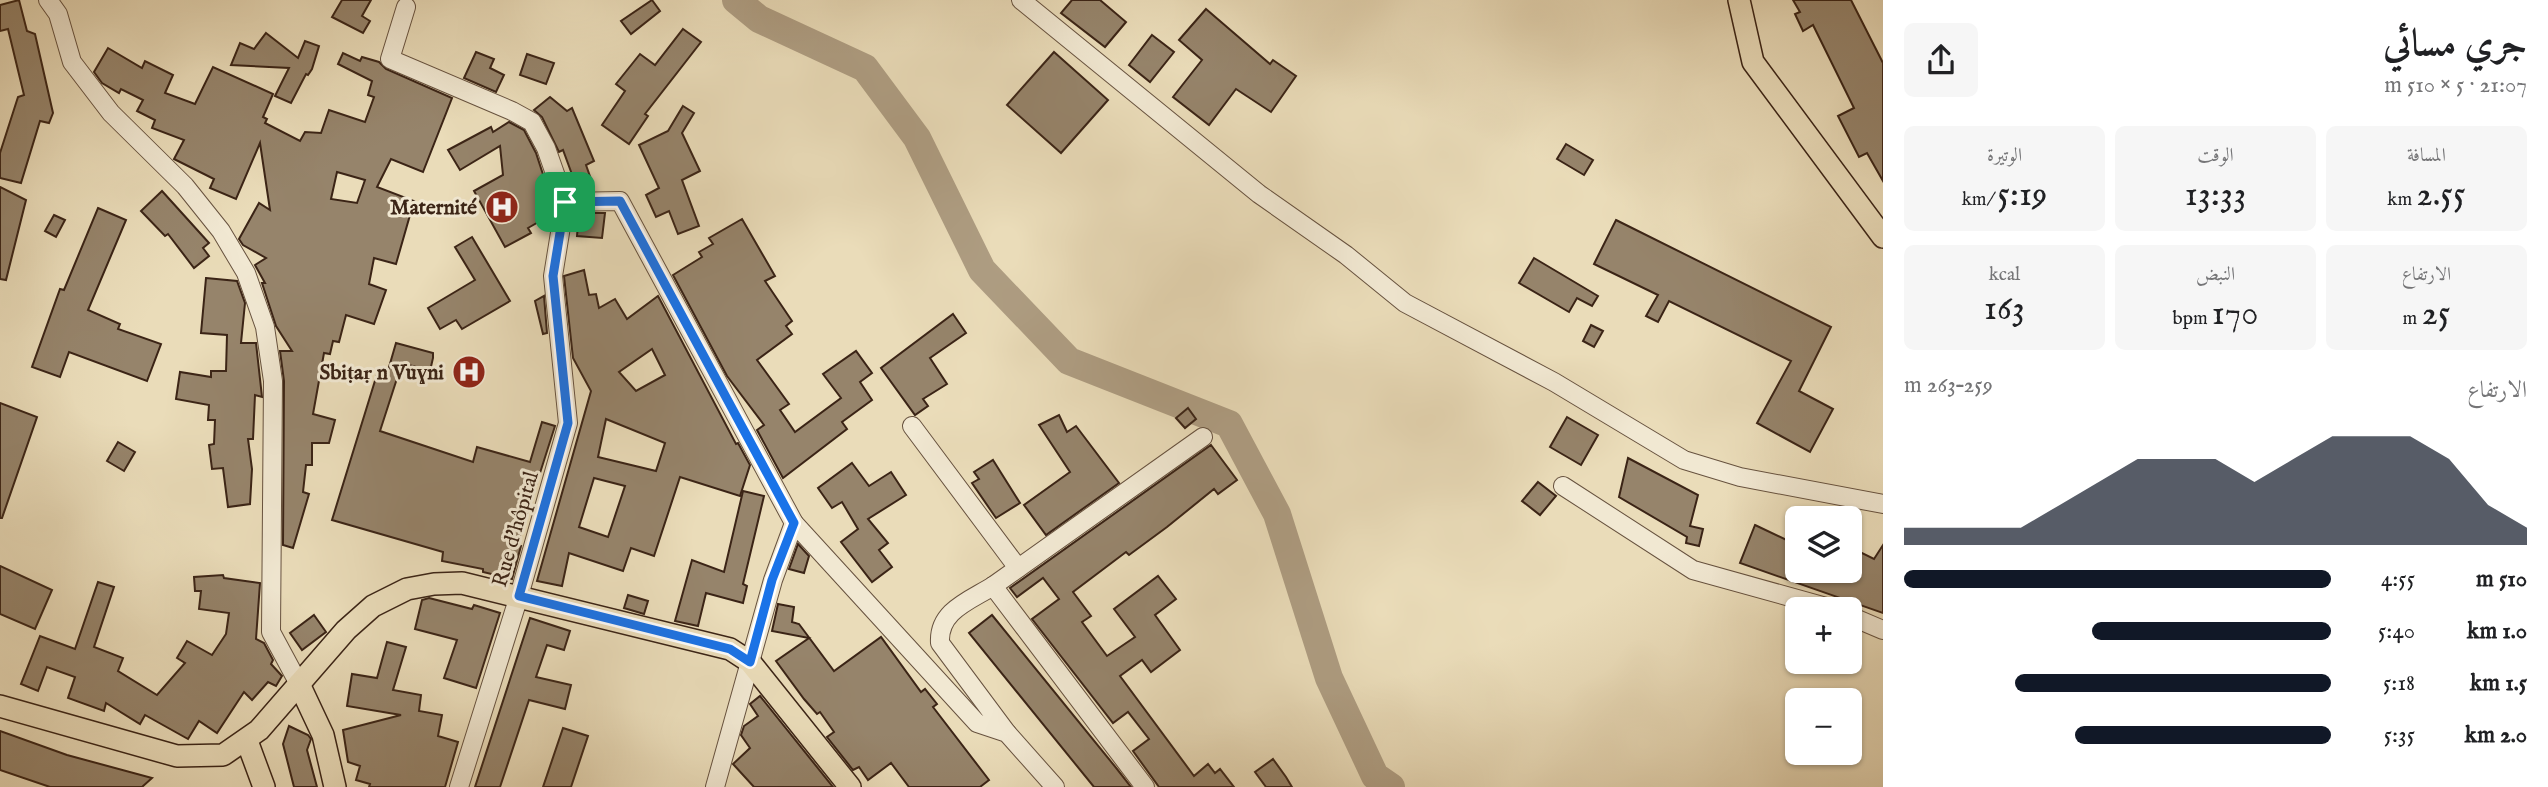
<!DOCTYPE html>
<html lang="ar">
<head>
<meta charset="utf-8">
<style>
	:root { --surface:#fff; --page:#f6f6f6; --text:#202124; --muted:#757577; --accent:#111827 }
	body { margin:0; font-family:"IM FELL English",Amiri,serif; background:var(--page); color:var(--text); direction:rtl; height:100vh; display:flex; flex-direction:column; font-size:26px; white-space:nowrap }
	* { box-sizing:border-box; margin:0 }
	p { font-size:23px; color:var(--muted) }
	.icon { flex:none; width:38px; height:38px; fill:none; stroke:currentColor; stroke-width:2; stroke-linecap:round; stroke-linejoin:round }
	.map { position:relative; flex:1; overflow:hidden; direction:ltr }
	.side { display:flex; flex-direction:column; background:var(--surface); width:665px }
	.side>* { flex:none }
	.tools { position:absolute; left:1785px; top:506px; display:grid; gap:14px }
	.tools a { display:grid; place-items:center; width:77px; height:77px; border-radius:10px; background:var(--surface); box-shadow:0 2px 5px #0004; font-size:35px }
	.pin { position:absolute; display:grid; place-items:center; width:60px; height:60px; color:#fff; margin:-30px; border-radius:14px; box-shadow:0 4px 10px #0006 }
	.round { display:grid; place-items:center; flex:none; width:74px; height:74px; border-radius:10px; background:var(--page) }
	.overview { display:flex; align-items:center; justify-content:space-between; height:119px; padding:0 21px }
	h1 { font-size:38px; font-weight:600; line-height:52px }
	.stats { display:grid; grid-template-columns:repeat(3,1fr); gap:10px; height:119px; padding:7px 21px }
	.stats div { display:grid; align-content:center; border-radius:10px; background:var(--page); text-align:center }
	.stats b { font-size:35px; font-weight:600 }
	.stats small { font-size:19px; font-weight:400 }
	.stats p { font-size:19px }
	.chart { height:196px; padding:14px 21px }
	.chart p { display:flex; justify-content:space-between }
	.chart svg { width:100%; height:126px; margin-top:7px; fill:var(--accent); opacity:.7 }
	ul { padding:0 21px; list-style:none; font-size:23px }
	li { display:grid; grid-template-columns:112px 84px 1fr; align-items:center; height:52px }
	li i { height:18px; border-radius:9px; background:var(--accent) }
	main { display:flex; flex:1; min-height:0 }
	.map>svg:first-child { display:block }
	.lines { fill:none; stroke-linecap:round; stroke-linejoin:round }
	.river { stroke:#ae9d82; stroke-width:28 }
	.building { fill:#96846b; stroke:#3b2416; stroke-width:2; fill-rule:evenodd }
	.minor-casing { stroke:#67523f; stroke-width:20 }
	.major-casing { stroke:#3b2416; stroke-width:24 }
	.minor { stroke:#f1e8d2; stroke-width:18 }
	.major { stroke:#eadcb9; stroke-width:21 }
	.route-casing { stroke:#fff; stroke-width:14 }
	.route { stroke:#1a73e8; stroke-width:9 }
	.labels { text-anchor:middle; stroke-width:6; stroke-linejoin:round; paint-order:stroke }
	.poi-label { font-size:21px; font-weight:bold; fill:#3b2416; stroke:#f1e8d2; text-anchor:end }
	.street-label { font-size:21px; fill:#3b2416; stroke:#f1e8d2 }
</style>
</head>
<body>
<main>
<section class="side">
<div class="overview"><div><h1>جري مسائي</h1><p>21:07 · 5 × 510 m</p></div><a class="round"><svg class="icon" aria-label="share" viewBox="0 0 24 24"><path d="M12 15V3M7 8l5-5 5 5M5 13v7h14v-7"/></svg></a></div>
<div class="stats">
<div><p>المسافة</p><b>2.55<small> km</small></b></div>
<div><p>الوقت</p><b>13:33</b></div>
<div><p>الوتيرة</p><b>5:19<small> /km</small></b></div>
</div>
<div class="stats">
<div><p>الارتفاع</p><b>25<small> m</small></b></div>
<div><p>النبض</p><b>170<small> bpm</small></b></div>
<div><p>kcal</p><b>163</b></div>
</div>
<div class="chart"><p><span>الارتفاع</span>259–263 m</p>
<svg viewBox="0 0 160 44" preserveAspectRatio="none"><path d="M0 44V38L10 38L20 38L30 38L40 30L50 22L60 14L70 14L80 14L90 22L100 14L110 6L120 6L130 6L140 14L150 30L160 38V44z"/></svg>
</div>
<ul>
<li><b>510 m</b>4:55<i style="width:100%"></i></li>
<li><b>1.0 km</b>5:40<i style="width:56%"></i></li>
<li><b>1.5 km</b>5:18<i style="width:74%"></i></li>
<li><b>2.0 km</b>5:35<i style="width:60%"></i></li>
</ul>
</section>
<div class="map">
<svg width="1883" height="787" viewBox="0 0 1883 787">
	<rect width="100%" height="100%" fill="#eadcb9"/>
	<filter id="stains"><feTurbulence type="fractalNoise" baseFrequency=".00286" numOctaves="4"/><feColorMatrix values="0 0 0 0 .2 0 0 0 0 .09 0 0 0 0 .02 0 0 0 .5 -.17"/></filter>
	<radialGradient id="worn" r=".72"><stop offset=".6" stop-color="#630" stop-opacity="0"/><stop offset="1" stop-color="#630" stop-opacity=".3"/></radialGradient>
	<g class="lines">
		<polyline class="river" points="736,0 759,19 865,68 917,138 982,270 1069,361 1229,424 1277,514 1329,678 1375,776 1391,787"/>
	</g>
	<g class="building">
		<polygon points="19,0 27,31 35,34 53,113 49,123 40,121 21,183 0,178 0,153 18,97 24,95 8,29 0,31 0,5"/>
		<polygon points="342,0 371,0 362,16 370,21 363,33 332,17"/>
		<polygon points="652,0 660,11 631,34 621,21"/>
		<polygon points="1072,0 1100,0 1126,22 1105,47 1061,13"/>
		<polygon points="1793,0 1851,0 1883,63 1883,181 1867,153 1859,157 1838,116 1854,108 1813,25 1803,31 1795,14 1800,12"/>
		<polygon points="1206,9 1270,64 1273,60 1296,76 1271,112 1236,89 1209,125 1173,97 1202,60 1179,40"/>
		<polygon points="683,29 701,42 645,114 648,116 629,144 602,125 625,91 616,84 640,54 655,65"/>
		<polygon points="266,33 298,58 305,41 319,46 312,69 308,75 306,74 291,103 275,96 289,68 231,65 240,43 254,49"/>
		<polygon points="1152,35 1174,52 1150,82 1129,65"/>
		<path d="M108,48L142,68L145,61L173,75L165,93L195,104L213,67L273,94L263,117L267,119L265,123L300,141L305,132L321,133L329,110L365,122L374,97L368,95L372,81L338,64L343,53L360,61L362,57L379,62L386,69L452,98L423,172L391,159L377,187L414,201L396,264L374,258L369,284L386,290L374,324L346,315L339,342L333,341L330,354L324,353L313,414L335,420L329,443H312V465H306L303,492L309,494L293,548L283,545L284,381L280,351H292L276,326L262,283H265L255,265L266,258L243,245L239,239L259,203L270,210L260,143L236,199L210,188L214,179L174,159L184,140L152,128L155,120L137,111L143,100L121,89L119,93L102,83L94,72ZM337,172L365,180L357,203L331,199Z"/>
		<polygon points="476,52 494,59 490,68 504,75 496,92 464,78"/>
		<polygon points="1054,52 1108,100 1061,153 1007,105"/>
		<polygon points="527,54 554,63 546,84 520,75"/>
		<polygon points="550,97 567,111 572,108 594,161 586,165 592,182 577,188 563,150 559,152 542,117 534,110"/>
		<polygon points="683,106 694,113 682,133 700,171 682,180 699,226 678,234 669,211 656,217 646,195 659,188 639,145 668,131"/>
		<polygon points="509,122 524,130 536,153 551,199 543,202 553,203 547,217 528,228 531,233 505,247 474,191 503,175 500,146 460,170 448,150 491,127 493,132"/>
		<polygon points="1566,144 1593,160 1584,175 1557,159"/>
		<polygon points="0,187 26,200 6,280 0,279"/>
		<polygon points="162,191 209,243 203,248 209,256 194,268 168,234 165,236 141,211"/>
		<polygon points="98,208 126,220 88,310 120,324 118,329 161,344 147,381 69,352 60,377 32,367 60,289 64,290"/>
		<polygon points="579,213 605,213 602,238 577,236"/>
		<polygon points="54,215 65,220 56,237 45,231"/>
		<polygon points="742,219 775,276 765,281 792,321 786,326 792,334 757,360 789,404 780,410 795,432 841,398 823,374 856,351 872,373 860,382 872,400 842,422 847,429 783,478 757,430 764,425 727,376 673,275 702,257 699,252 713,244 709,238"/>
		<polygon points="1616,220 1831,327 1799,391 1833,409 1810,452 1757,423 1791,361 1669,301 1658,322 1646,316 1658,295 1594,264"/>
		<polygon points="472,237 510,301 462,329 456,320 440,329 428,308 475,280 455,247"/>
		<polygon points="1534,258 1598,296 1592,306 1577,298 1569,312 1519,283"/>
		<path d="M584,270L589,295L596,294L599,308L615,299L627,319L658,296L736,444L738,443L750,465L740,496L680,477L654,556L631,548L623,571L569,553L562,586L537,581L591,391L573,358L564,276ZM652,349L665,375L636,391L619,372ZM606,419L665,443L656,471L598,457ZM594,478L625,486L608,537L579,527Z"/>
		<polygon points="206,278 237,281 245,303 241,343 256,343 262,397 255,395 253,439 248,439 252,469 250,504 228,507 223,468 212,469 209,445 214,444 215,420 208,420 209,405 176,399 180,372 211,377 211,371 226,371 227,335 201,333"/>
		<polygon points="544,296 547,333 543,334 535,301"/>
		<polygon points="953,314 966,333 930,358 947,384 923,399 928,406 915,415 881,368"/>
		<polygon points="1591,325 1603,331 1594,347 1583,341"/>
		<polygon points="396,343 433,353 433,358 430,371 402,363 380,431 473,462 477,447 530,462 542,422 555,426 517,545 521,546 512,579 483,572 483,569 442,561 443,552 332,520 378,371 387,374"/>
		<polygon points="0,403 37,417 2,518 0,518"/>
		<polygon points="1188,408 1196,419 1185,428 1176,418"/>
		<polygon points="1059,415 1067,432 1076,426 1119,483 1046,535 1024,505 1070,472 1039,425"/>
		<polygon points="1567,417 1598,435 1581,465 1550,447"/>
		<polygon points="118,442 135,452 124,471 107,461"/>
		<polygon points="1211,445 1237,480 1218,494 1214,489 1167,527 1129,555 1126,552 1073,592 1091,616 1082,622 1107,656 1135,637 1114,609 1158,576 1176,599 1155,615 1180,650 1151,672 1142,660 1120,676 1194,776 1208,764 1215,773 1220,769 1234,787 1159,787 1133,751 1149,739 1128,712 1113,723 1032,619 1059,599 1043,578 1017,597 1010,588"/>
		<polygon points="1628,458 1698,495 1690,526 1703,529 1699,546 1686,543 1687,537 1619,497"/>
		<polygon points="993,460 1020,503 996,518 972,483 979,479 974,472"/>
		<polygon points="852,463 869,486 891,472 906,495 868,519 888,543 879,550 892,567 872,582 841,542 858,529 842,502 832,508 818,488"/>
		<polygon points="1538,482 1556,496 1540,515 1522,501"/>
		<polygon points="743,491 764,496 743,584 747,586 743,603 706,593 698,626 675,621 692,560 724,572"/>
		<polygon points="1755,525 1797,545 1797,570 1850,570 1850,547 1874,559 1883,545 1883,613 1740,563"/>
		<polygon points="798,544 809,556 804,573 789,569"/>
		<polygon points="0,566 52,590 35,629 0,614"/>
		<polygon points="223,575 224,578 260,583 256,639 264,643 273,660 271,664 282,676 276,686 268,682 252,700 244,692 217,733 199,721 188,739 145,715 140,724 106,703 104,711 68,698 75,677 47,667 38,691 21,684 40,636 75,649 98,582 114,587 94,647 123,658 118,671 157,695 185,663 177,658 187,641 212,655 226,634 229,613 199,609 201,591 195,591 194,577"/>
		<polygon points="628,595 648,601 644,614 624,608"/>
		<polygon points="429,598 472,609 474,605 500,613 476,688 444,678 457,640 415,629 422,600"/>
		<polygon points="778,604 794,607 792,622 799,624 834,671 881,637 921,692 925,689 937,704 933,707 989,780 980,787 909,787 891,763 868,780 859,767 853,770 827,737 834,732 820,712 817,714 804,699 776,661 809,638 772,631"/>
		<polygon points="314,615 326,632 302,650 290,633"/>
		<polygon points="992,615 1117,769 1131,787 1094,787 969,633"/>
		<polygon points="530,618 570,631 564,650 547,645 536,677 571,685 565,709 529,700 500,787 475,787"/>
		<polygon points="387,642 406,647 393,690 421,695 419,711 442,715 438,736 458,742 445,787 369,787 370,784 356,780 360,766 348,762 343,730 401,715 347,706 352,674 377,678"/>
		<polygon points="760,696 833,787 754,787 733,764 750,748 741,735 744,726 758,716 750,704"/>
		<polygon points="289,726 308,735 311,739 307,750 317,787 294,787 283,744"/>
		<polygon points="563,728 588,736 571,787 543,787"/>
		<polygon points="0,731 67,755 152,778 142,787 50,787 0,770"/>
		<polygon points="1273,759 1286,777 1292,787 1266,787 1255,772"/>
	</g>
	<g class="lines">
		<defs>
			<g id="minor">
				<polyline points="48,0 58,14 72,62 111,113 185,186 221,231 246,273 265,327 273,381 271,632 299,684"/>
				<polyline points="1021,0 1259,194 1346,255 1405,303 1554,382 1684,460 1740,477 1883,504"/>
				<polyline points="406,7 390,59 512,111 532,122 546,148 565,202 553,276 568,423 519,596 459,787"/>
				<polyline points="565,202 620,201 794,523"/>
				<polyline points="912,426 1018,568"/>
				<polyline points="1563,486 1693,570 1833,609"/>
				<polyline points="993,586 1203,437"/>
				<polyline points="1850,616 1883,630"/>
				<path d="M1007,733L940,643C938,611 969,601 993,586L1145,787"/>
				<polyline points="715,787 773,580 794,523 977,723 1007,733 1055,787"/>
			</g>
			<g id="major">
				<polyline points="1739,0 1753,62 1883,237"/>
				<polyline points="299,684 323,735 335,787"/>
				<polyline points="0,706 177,756 223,755 259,730 346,630 373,606 407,589 434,584 462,583 730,649 750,662 850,787"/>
				<polyline points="247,741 264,787"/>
			</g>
		</defs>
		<use href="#minor" class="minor-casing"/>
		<use href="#major" class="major-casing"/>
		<use href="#minor" class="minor"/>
		<use href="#major" class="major"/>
	</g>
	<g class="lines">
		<defs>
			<polygon id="route" points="620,201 794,523 772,580 750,662 730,649 519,596 568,423 553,276 565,202"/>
		</defs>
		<use href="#route" class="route-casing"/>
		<use href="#route" class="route"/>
	</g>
	<defs>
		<symbol id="hospital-disc" viewBox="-11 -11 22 22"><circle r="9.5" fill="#8f2418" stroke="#f1e8d2"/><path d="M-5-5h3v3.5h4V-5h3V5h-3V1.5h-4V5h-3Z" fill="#fff"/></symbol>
	</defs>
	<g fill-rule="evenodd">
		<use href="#hospital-disc" x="483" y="188" width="38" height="38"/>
		<use href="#hospital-disc" x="450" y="353" width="38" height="38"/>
	</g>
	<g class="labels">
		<g class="poi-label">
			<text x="477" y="214">Maternité</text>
			<text x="444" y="379">Sbiṭaṛ n Vuɣni</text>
		</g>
		<g class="street-label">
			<text transform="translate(515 529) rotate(-74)" y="7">Rue d'hôpital</text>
		</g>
	</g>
	<rect width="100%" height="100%" filter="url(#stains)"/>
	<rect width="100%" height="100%" fill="url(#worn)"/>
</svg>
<div class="tools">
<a><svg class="icon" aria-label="layers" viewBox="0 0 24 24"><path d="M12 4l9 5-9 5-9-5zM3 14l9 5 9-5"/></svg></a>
<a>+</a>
<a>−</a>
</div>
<div class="pin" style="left:565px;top:202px;background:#1e9e55"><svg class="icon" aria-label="arrive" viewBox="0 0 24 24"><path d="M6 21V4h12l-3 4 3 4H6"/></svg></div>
</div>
</main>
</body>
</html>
